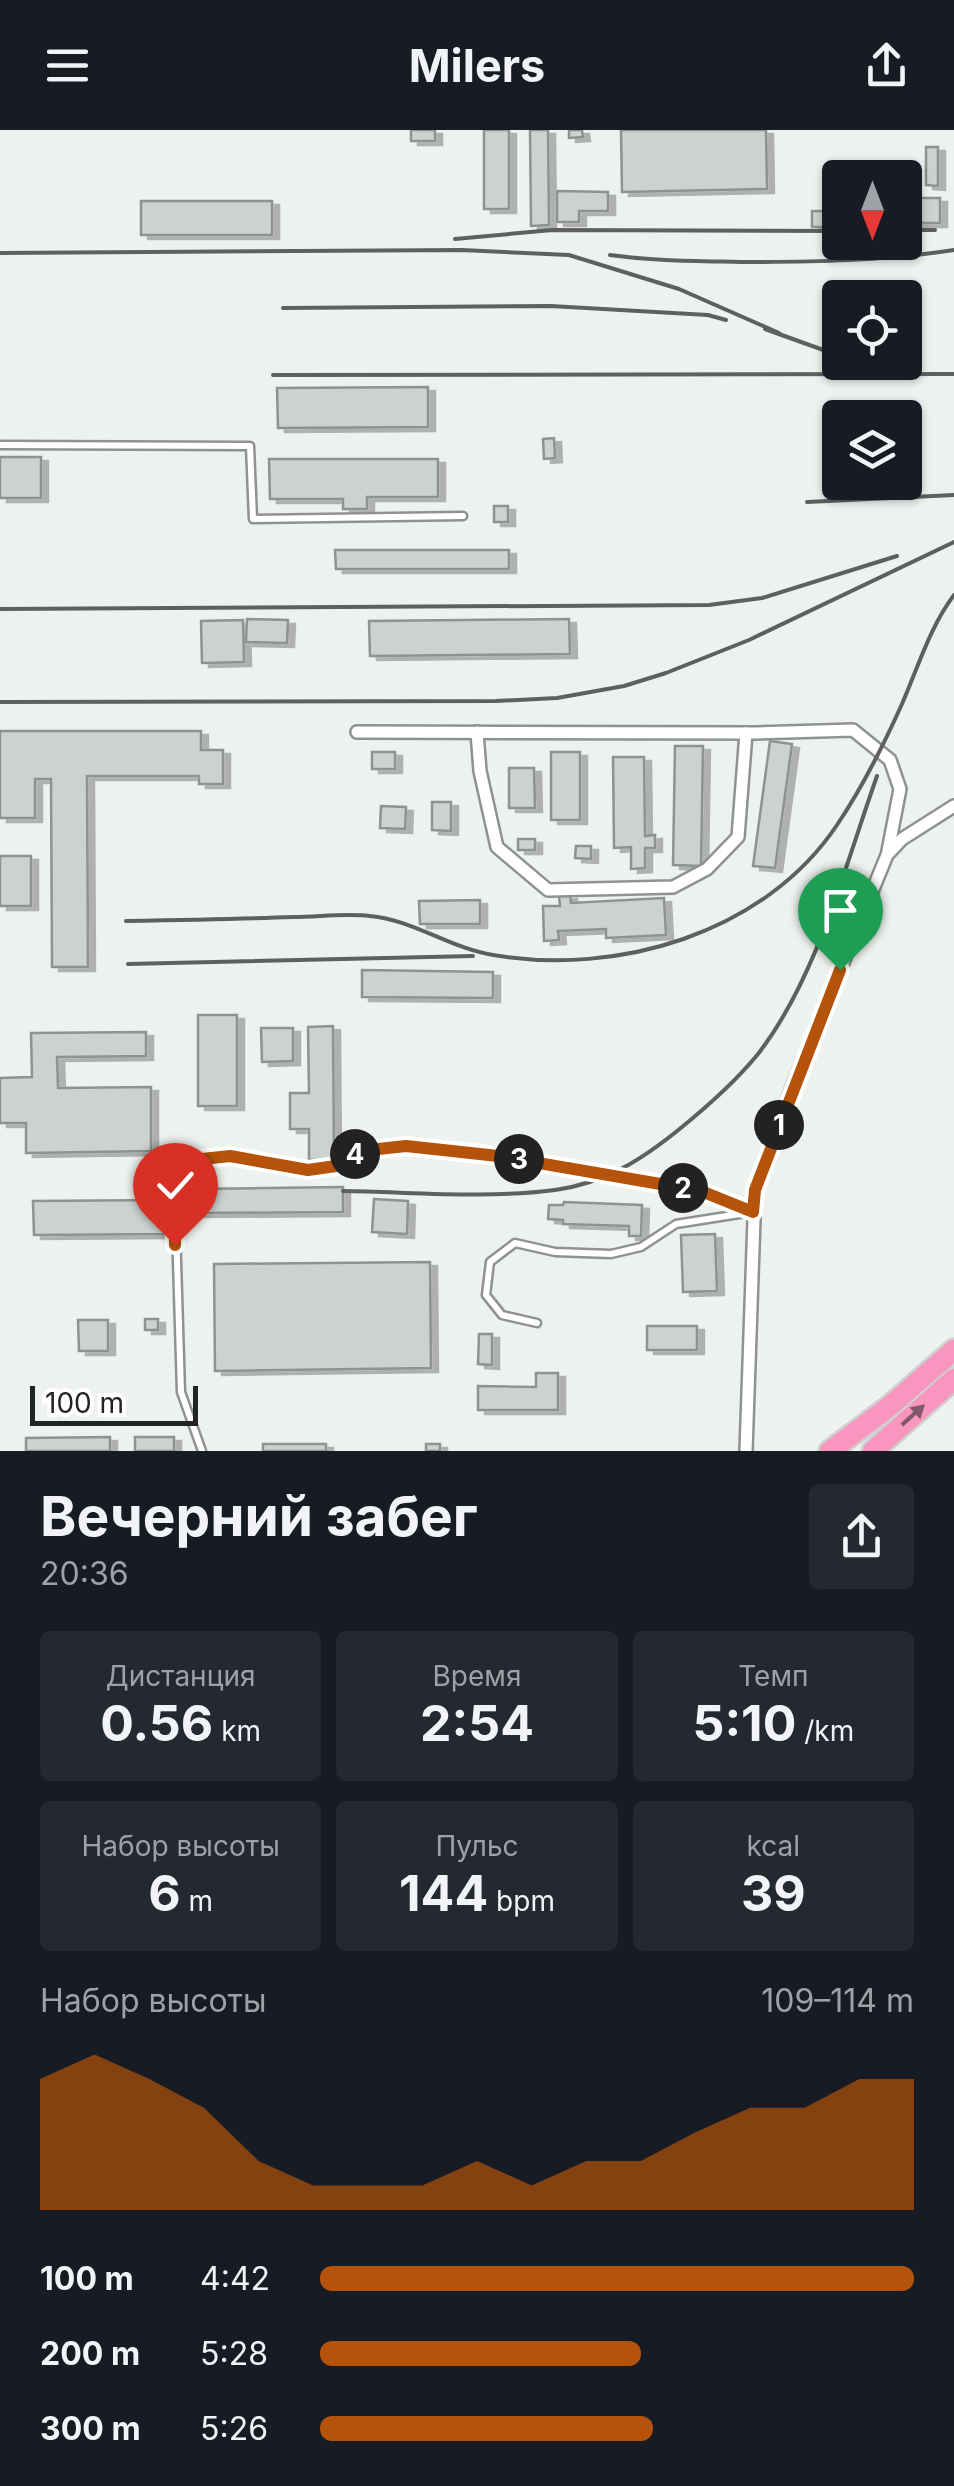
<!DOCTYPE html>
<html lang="ru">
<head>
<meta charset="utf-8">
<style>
	:root { --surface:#171b24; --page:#242831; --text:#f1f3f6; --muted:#9ea1a6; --accent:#b45309 }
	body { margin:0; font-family:Inter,sans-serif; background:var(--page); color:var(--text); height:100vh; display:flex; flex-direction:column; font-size:38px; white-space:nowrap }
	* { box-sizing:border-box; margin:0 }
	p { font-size:32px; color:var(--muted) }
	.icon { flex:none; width:55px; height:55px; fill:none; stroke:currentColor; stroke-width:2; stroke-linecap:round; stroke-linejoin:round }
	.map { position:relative; height:1321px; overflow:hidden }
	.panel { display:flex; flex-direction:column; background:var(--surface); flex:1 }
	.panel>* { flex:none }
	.needle { width:65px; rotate:180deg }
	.fabs { position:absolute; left:822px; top:30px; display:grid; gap:20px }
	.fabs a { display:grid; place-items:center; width:100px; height:100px; border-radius:10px; background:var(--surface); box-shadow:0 2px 8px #0004; font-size:50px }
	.scale { position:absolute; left:30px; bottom:25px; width:168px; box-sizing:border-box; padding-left:10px; border:5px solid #222422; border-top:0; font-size:28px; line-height:35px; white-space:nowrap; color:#222422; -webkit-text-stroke:8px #fff; paint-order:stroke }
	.pin { position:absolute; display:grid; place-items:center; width:85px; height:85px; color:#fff; margin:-102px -42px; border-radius:50% 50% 50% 0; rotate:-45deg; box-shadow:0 0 10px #0007 }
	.pin .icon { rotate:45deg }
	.km { position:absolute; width:50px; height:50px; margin:-25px; border-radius:50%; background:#222; color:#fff; font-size:28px; line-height:50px; text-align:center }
	.round { display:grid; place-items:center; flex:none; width:105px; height:105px; border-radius:10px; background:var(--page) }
	.summary { display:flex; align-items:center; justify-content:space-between; height:170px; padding:0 40px }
	h1 { font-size:55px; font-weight:700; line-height:75px }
	.metrics { display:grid; grid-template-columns:repeat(3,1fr); gap:15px; height:170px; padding:10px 40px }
	.metrics div { display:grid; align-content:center; border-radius:10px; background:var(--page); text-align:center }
	.metrics b { font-size:50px; font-weight:700 }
	.metrics small { font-size:28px; font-weight:400 }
	.metrics p { font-size:28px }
	.chart { height:280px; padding:20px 40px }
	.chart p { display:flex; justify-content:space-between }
	.chart svg { width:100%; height:180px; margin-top:10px; fill:var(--accent); opacity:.7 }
	ul { padding:0 40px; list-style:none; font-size:32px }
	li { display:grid; grid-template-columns:160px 120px 1fr; align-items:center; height:75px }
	li i { height:25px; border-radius:12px; background:var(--accent) }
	header { display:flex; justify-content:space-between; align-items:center; height:130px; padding:0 40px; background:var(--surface); font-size:45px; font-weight:700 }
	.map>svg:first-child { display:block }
	.building { fill:#cdd2ce; stroke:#8e938f; stroke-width:2.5; filter:url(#shadow) }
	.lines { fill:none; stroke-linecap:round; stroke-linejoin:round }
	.service-casing { stroke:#8f938f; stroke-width:11 }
	.minor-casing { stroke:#8f938f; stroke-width:16 }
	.trunk-casing { stroke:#cecfce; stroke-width:25 }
	.service { stroke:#fff; stroke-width:6 }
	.minor { stroke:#fff; stroke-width:11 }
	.trunk { stroke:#f896bf; stroke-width:20 }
	.rail { stroke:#5d605e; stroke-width:4 }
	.oneway { fill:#825769 }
	.route-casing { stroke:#fff; stroke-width:20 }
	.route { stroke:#b45309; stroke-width:12 }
</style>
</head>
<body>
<header><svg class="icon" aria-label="menu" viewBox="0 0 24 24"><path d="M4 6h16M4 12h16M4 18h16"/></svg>Milers<svg class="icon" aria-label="share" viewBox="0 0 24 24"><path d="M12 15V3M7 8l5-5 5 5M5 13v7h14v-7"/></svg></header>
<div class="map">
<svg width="954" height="1321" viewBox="0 0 954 1321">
	<defs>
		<filter id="shadow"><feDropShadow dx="7" dy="4" stdDeviation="0" flood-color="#0004"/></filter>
	</defs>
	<rect width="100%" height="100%" fill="#edf2ee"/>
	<g class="building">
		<rect x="411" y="0" width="24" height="11"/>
		<rect x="484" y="0" width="25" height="79"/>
		<polygon points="530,0 548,0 549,95 531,96"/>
		<polygon points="569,0 582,0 583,7 569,8"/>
		<polygon points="621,0 766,0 767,59 622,62"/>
		<polygon points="926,17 938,17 938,56 926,55"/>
		<polygon points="557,61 608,62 608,81 579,81 579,92 557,92"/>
		<rect x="905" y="68" width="35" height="25"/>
		<rect x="141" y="71" width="131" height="34"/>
		<rect x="812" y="81" width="22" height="16"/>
		<polygon points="428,257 428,297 278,298 277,258"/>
		<polygon points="554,308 555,328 544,329 543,309"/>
		<rect x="0" y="327" width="41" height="41"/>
		<polygon points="269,329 438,329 438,367 367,367 367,379 343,379 343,369 270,369"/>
		<rect x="494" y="376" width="14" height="16"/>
		<polygon points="335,420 509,420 509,439 336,439"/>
		<polygon points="247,489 288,490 287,513 246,512"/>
		<polygon points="569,489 570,524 370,526 369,491"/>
		<polygon points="243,490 244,532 202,533 201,491"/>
		<polygon points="0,601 201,601 201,620 223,620 223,654 199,654 199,646 87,646 88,837 52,837 51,649 35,649 35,688 0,688"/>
		<polygon points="770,611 792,614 775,738 753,736"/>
		<polygon points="675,616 703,616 701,736 673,735"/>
		<rect x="372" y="622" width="23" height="17"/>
		<rect x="551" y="622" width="29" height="68"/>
		<polygon points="613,627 644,627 645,706 655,705 655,718 645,718 645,738 631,739 631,717 614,718"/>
		<polygon points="509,638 534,638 535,678 509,678"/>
		<polygon points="432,672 451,672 451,701 432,700"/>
		<polygon points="381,676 406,677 405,699 380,698"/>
		<rect x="518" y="709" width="17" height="11"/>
		<polygon points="576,716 591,716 591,729 575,728"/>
		<rect x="0" y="726" width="31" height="50"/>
		<polygon points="570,765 571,773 664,768 666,805 606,808 606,799 558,801 559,810 544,811 543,776 560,776 559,766"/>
		<polygon points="480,770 480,794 420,794 419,771"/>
		<polygon points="362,840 493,842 493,868 362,867"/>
		<rect x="198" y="885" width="39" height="91"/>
		<polygon points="333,896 334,1030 309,1030 309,999 290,999 290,963 309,963 308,897"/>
		<polygon points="261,898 293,898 293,931 262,932"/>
		<polygon points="146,902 146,926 57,927 58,958 151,957 151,1021 26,1023 26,993 0,993 0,948 32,947 31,903"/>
		<polygon points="343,1057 343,1082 190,1083 190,1059"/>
		<polygon points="374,1069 408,1071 407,1104 372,1102"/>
		<polygon points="166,1070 166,1104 34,1105 33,1071"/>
		<polygon points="564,1072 642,1075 641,1106 629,1106 629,1096 563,1094 563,1090 548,1089 549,1075 563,1075"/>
		<polygon points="715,1104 717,1161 683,1162 681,1105"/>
		<polygon points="430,1132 431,1238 215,1241 214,1134"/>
		<rect x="145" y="1189" width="13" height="11"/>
		<polygon points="78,1190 108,1190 108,1221 79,1221"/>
		<rect x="647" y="1196" width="50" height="24"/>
		<polygon points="479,1204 492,1204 492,1235 478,1234"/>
		<polygon points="536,1243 558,1243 558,1280 478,1280 478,1256 536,1257"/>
		<polygon points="110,1307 110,1321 26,1321 26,1308"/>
		<rect x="135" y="1307" width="39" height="14"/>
		<rect x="263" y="1314" width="63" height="7"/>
		<rect x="426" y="1314" width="14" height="7"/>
	</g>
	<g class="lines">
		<defs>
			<g id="service">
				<polyline points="0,315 250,316 253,389 463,386"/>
				<polyline points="537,1193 502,1185 486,1165 490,1132 515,1113 555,1122 611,1124 641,1117 676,1094 752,1082"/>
				<polyline points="202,1321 181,1262 174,1032 230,1026 308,1040 336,1036 360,1021 406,1016 498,1025 701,1061 753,1082"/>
			</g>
			<g id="minor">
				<polyline points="357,602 756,603 853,600 890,630 900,659 888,721"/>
				<polyline points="477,602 480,641 497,717 548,760 673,757 707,739 738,707 746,603"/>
				<polyline points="746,1321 755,1060 793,955 887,725 902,709 954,676"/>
			</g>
			<g id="trunk">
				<polyline points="830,1321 890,1276 954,1220"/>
				<polyline points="873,1321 954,1249"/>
			</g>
		</defs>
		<use href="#service" class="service-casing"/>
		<use href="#minor" class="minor-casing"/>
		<use href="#trunk" class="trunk-casing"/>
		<use href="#service" class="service"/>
		<use href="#minor" class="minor"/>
		<use href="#trunk" class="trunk"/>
		<g class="rail">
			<polyline points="905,100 935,100"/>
			<polyline points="455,109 552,100 840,101"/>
			<polyline points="0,123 462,120 569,125 679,159 779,203"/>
			<path d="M610,125C653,131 697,131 740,132C812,132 883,131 954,120"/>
			<polyline points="283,178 551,176 708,185 726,190"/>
			<polyline points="765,199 840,226"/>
			<polyline points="273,245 954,244"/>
			<polyline points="807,372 954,365"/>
			<polyline points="0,479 709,475 762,468 897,426"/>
			<polyline points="0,572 496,571 557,568 624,556 666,543 749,510 954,412"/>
			<path d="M126,791C182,790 238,789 294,787C318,787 345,783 370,786C413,790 450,818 493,825C617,846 764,804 837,695C862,658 884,614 902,574C918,537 930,497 954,465"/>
			<polyline points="128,834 473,826"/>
			<path d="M343,1061C412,1062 486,1069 555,1060C606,1053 643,1029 682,997C709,975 736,951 758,924C817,848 845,736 877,646"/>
		</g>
	</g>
	<defs><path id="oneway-solid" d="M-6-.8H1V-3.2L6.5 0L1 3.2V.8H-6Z" transform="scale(2.5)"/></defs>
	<use class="oneway" href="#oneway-solid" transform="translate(913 1285) rotate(-42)"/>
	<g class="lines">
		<defs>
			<polyline id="route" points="175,1115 174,1032 230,1026 308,1040 336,1036 360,1021 406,1016 498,1026 701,1061 753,1082 755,1060 840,840"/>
		</defs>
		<use href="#route" class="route-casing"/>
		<use href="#route" class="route"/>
	</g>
</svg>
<div class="fabs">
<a><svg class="needle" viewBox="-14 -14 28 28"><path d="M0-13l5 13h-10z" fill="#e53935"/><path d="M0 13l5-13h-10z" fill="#9ea1a6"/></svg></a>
<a><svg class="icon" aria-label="locate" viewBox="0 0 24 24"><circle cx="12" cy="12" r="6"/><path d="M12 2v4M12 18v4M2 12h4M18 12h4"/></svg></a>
<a><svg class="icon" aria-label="layers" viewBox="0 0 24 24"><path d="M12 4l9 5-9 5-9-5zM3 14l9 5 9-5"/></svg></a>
</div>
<div class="scale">100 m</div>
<div class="pin" style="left:840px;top:840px;background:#1e9e55"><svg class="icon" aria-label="arrive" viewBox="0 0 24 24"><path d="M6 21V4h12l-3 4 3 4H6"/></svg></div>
<div class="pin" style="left:175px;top:1115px;background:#d93025"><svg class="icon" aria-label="check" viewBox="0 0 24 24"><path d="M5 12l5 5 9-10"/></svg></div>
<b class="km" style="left:779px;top:995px">1</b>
<b class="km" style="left:683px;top:1058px">2</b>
<b class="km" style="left:519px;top:1029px">3</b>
<b class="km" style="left:355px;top:1024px">4</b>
</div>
<section class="panel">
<div class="summary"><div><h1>Вечерний забег</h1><p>20:36</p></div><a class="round"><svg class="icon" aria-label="share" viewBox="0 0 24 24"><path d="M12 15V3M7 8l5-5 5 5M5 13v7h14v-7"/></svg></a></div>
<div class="metrics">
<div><p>Дистанция</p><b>0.56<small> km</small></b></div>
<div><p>Время</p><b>2:54</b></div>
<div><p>Темп</p><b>5:10<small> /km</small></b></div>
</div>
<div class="metrics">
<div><p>Набор высоты</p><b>6<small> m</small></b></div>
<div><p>Пульс</p><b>144<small> bpm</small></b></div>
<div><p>kcal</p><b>39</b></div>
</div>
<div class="chart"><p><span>Набор высоты</span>109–114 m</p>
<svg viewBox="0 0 160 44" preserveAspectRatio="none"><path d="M0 44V12L10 6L20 12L30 19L40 32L50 38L60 38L70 38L80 32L90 38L100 32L110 32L120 25L130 19L140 19L150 12L160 12V44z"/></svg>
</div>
<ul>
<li><b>100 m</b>4:42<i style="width:100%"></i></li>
<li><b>200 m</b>5:28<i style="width:54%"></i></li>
<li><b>300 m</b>5:26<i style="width:56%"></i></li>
</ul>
</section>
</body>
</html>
